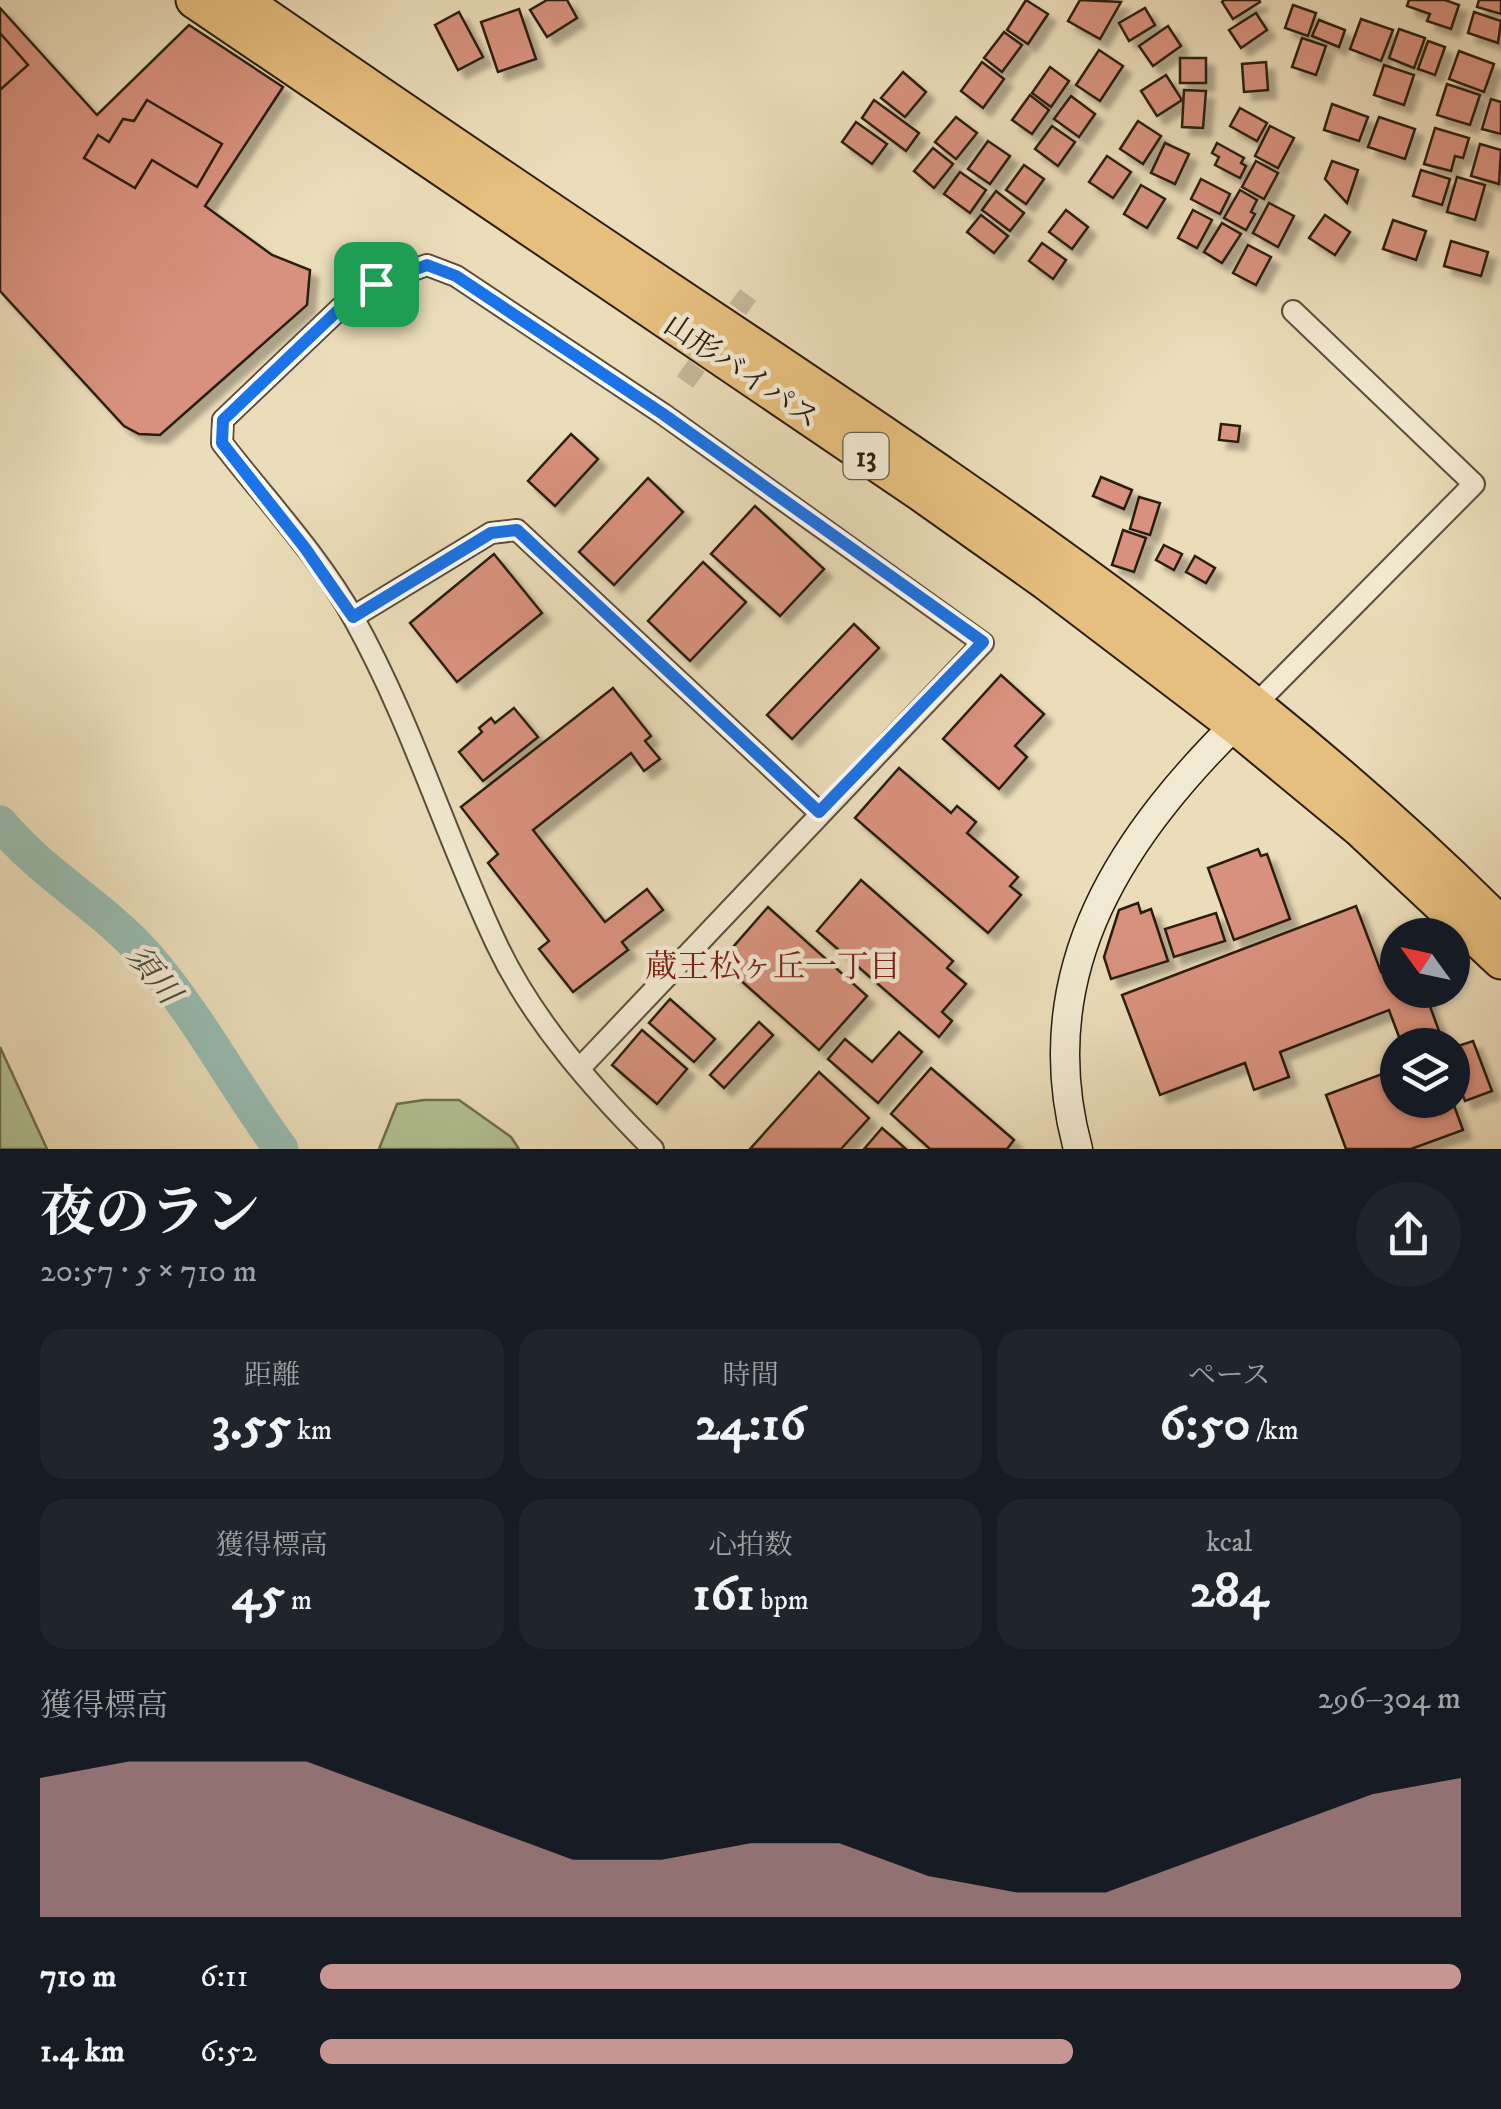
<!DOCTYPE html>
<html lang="ja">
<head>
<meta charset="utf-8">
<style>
	:root { --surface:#171b24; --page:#20242c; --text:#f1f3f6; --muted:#9ea1a6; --accent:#c59692 }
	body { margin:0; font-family:"IM FELL DW Pica","Noto Serif JP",serif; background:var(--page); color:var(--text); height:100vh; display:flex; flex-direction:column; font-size:38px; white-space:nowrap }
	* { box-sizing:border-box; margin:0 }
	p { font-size:32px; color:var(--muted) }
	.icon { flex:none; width:55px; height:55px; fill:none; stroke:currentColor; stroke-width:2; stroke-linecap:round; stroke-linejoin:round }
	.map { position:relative; height:1149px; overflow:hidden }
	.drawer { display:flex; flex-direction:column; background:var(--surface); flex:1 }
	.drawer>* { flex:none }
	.needle { width:65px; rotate:303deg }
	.buttons { position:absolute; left:1380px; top:918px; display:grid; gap:20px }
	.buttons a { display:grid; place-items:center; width:90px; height:90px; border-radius:50%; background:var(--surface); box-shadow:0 2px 8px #0004; font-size:50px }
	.pin { position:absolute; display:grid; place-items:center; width:85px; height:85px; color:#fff; margin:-42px; border-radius:20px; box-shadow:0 5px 15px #0006 }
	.round { display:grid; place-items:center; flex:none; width:105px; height:105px; border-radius:52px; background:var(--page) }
	.headline { display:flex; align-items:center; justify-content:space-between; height:170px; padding:0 40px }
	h1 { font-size:55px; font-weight:700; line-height:75px }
	.metrics { display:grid; grid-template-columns:repeat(3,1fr); gap:15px; height:170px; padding:10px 40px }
	.metrics div { display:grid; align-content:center; border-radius:25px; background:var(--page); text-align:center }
	.metrics b { font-size:50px; font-weight:700 }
	.metrics small { font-size:28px; font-weight:400 }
	.metrics p { font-size:28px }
	.chart { height:280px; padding:20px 40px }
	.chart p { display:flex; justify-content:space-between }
	.chart svg { width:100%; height:180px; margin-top:10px; fill:var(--accent); opacity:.7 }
	ul { padding:0 40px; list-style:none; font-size:32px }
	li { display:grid; grid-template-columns:160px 120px 1fr; align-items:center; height:75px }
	li i { height:25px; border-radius:12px; background:var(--accent) }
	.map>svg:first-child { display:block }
	.green { fill:#b2c294; stroke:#6e7052; stroke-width:2.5 }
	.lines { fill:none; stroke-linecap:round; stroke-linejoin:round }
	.river { stroke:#98bcb0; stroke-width:35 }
	.building { fill:#d8917e; stroke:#2b1e10; stroke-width:2.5; filter:url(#shadow) }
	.street-tunnel { stroke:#c5b798; stroke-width:20; stroke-dasharray:20 10; stroke-linecap:butt }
	.street-casing { stroke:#5b4e3a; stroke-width:24 }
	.secondary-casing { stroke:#2b1e10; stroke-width:31 }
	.highway-casing { stroke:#2b1e10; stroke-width:39 }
	.street { stroke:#f2e9d2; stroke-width:20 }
	.secondary { stroke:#f2e9d2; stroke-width:28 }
	.highway { stroke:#e6be7d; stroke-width:35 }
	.route-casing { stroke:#fff; stroke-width:20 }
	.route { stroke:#1a73e8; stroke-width:12 }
	.labels { text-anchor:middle; stroke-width:9; stroke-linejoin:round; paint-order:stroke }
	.shield { fill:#f2e9d2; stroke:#675b4a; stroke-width:2.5 }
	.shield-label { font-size:28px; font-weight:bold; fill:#2b1e10 }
	.street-label { font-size:30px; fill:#2b1e10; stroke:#f2e9d2 }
	.neighbourhood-label { font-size:32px; fill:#7a1f14; stroke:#f2e9d2 }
	.water-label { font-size:32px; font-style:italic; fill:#4c4d40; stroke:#f2e9d2 }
</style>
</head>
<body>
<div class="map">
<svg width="1501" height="1149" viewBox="0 0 1501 1149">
	<defs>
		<filter id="shadow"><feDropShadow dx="8" dy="8" stdDeviation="2.5" flood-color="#0004"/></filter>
	</defs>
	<rect width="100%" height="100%" fill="#ebddba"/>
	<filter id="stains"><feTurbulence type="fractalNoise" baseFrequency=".002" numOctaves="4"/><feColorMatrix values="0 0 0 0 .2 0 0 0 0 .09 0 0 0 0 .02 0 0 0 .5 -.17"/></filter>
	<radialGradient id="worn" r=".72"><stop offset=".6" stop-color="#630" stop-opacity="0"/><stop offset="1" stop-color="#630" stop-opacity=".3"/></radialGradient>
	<g class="green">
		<polygon points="0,1047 47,1149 0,1149"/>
		<polygon points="424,1100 459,1100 511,1137 519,1149 379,1149 397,1104"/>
	</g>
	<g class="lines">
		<path class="river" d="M0,823C43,875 104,907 148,958C199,1017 235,1087 281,1149"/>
	</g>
	<g class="building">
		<polygon points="547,0 567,0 577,18 547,37 530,10"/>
		<polygon points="1026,0 1048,14 1028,44 1007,30"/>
		<polygon points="1080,0 1121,2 1100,39 1068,21"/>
		<polygon points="1224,0 1259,0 1260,2 1233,19 1222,2"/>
		<polygon points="1409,0 1445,0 1459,5 1451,29 1427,21 1430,14 1407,6"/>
		<polygon points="1479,0 1501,0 1501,14 1477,7"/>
		<polygon points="1293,5 1316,13 1308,36 1285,28"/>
		<polygon points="0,8 97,115 189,25 283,87 205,206 272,255 310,270 307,305 160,435 139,434 124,426 0,291"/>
		<polygon points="1145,8 1155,25 1129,41 1119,23"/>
		<polygon points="519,9 536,59 498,72 481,22"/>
		<polygon points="459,12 483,57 458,70 435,25"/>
		<polygon points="1474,12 1501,21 1498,43 1468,33"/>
		<polygon points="1256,13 1267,30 1241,48 1229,30"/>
		<polygon points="1361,19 1393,30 1381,61 1350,49"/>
		<polygon points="1319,20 1345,30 1339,47 1312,36"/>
		<polygon points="1168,26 1181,46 1153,66 1139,46"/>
		<polygon points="1399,29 1425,38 1414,68 1389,58"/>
		<polygon points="1004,32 1022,45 1002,72 984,58"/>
		<polygon points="0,33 28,65 0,90"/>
		<polygon points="1302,38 1326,46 1316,75 1292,67"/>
		<polygon points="1428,41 1445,47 1435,75 1418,69"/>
		<polygon points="1099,50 1123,66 1100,101 1076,85"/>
		<polygon points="1459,51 1494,64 1484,92 1449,79"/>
		<rect x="1180" y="58" width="26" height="25"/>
		<polygon points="982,62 1004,79 983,108 961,91"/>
		<polygon points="1266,62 1268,90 1244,92 1242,64"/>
		<polygon points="1384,65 1414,75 1404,105 1374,95"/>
		<polygon points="1050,67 1069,81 1051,107 1032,93"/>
		<polygon points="903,72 926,92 905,117 881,98"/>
		<polygon points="1166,75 1182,100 1157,116 1141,91"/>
		<polygon points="1447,84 1480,95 1470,125 1437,115"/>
		<polygon points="1184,90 1206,91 1203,128 1182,127"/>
		<polygon points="1030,95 1049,110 1032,134 1012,120"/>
		<polygon points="1071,96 1095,114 1079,137 1054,119"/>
		<polygon points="1491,99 1501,102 1501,134 1482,129"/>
		<polygon points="147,100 222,144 197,187 152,160 135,188 84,158 98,135 109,142 123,119 134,121"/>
		<polygon points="874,100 919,133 906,151 862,118"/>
		<polygon points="1332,104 1368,117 1359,141 1324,130"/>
		<polygon points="1240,108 1267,123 1257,141 1230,126"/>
		<polygon points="956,117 977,133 956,159 935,142"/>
		<polygon points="1379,117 1415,129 1405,159 1368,147"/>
		<polygon points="1138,121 1161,136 1143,164 1120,149"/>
		<polygon points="856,122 887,144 872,164 842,142"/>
		<polygon points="1052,126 1075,142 1058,166 1035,149"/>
		<polygon points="1270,126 1294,138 1278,168 1255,156"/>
		<polygon points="1435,128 1469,138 1463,158 1455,156 1451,171 1424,164"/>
		<polygon points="988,141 1010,156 990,184 968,169"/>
		<polygon points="1165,143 1189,154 1175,184 1151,173"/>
		<polygon points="1217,143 1244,158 1241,163 1246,166 1240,178 1215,165 1219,157 1212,153"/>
		<polygon points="1480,144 1501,150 1499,184 1471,176"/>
		<polygon points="933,148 953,164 934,188 914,171"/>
		<polygon points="1107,156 1131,172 1113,198 1089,182"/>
		<polygon points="1256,161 1278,173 1264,199 1242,187"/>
		<polygon points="1332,161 1358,170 1347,203 1325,179"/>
		<polygon points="1024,165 1044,179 1026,204 1006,190"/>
		<polygon points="1421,170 1450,179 1442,205 1413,196"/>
		<polygon points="960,172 986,190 970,213 944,194"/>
		<polygon points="1457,177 1485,185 1475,220 1447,212"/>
		<polygon points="1201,179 1230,194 1220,214 1191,199"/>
		<polygon points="1141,185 1165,199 1147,228 1124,214"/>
		<polygon points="1240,190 1257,200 1251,212 1255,214 1246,230 1224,218"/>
		<polygon points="996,191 1024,213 1010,231 982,210"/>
		<polygon points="1269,203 1294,216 1278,247 1253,233"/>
		<polygon points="1066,210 1088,227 1072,249 1049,232"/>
		<polygon points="1193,210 1212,220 1197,248 1178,238"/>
		<polygon points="981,215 1008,236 994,253 967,232"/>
		<polygon points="1325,215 1350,232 1335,255 1309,238"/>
		<polygon points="1393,220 1426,231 1416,260 1383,249"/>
		<polygon points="1222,223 1241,234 1222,263 1204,252"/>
		<polygon points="1451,241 1488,252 1481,276 1444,266"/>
		<polygon points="1042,243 1066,260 1053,279 1029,261"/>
		<polygon points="1248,245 1271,257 1256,285 1233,273"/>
		<polygon points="1221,424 1240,426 1238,442 1219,440"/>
		<polygon points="571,434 598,459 555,506 528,481"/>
		<polygon points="1101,477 1132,490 1124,509 1093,496"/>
		<polygon points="648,478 683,512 614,585 579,552"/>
		<polygon points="1139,497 1160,503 1150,535 1130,529"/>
		<polygon points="755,506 824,569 780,616 711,554"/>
		<polygon points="1123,530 1146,538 1134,572 1112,565"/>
		<polygon points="1164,545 1182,554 1174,570 1156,560"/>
		<polygon points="494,554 542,613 457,682 410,623"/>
		<polygon points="1195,556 1215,568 1206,583 1186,572"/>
		<polygon points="703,562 746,602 690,661 648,621"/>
		<polygon points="854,624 879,648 792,739 767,715"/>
		<polygon points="1001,675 1044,714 1015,746 1027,757 999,789 943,739"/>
		<polygon points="613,688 651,736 645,741 660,759 644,771 631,753 533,830 605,922 647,889 663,910 622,942 628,950 573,992 539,949 549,941 488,863 498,854 461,807"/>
		<polygon points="514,708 538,737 483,781 459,752 482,732 479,728 491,718 495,723"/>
		<polygon points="899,768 951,813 957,806 976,822 967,833 1018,877 1010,886 1021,895 988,933 855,818"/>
		<polygon points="1258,849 1261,856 1267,854 1290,919 1234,940 1208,868"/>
		<polygon points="861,880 953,961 947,968 966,984 942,1012 952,1021 939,1037 817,931"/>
		<polygon points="1138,903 1141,913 1151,909 1168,961 1111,979 1104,957 1119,910"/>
		<polygon points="1356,906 1381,972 1398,966 1398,990 1424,990 1442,1039 1426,1045 1402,1045 1389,1010 1280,1052 1289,1077 1254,1090 1245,1063 1160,1095 1122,995"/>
		<polygon points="768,907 867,996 819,1050 720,962"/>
		<polygon points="1216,913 1225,941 1174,957 1165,929"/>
		<polygon points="670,999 715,1039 694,1062 649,1023"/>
		<polygon points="759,1022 773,1035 724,1088 710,1075"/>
		<polygon points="642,1030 687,1069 657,1104 612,1065"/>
		<polygon points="899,1032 922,1052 878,1103 828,1059 845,1039 872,1062"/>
		<polygon points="1473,1041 1492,1091 1465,1101 1452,1069 1452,1048"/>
		<polygon points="931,1068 1014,1140 1007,1149 930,1149 891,1114"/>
		<polygon points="1398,1068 1398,1100 1452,1100 1463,1130 1411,1149 1346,1149 1326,1095"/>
		<polygon points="819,1072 869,1118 841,1149 750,1149"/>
		<polygon points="882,1128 906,1149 864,1149"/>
	</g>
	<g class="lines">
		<polyline class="street-tunnel" points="685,382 748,295"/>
		<defs>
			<g id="street">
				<polyline points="353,617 491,533 517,530 819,812"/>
				<polyline points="1256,704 1474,484 1293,311"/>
				<path d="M580,1068L983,643L663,414L456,276L427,265L377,283L352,297L223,420L222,443C266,500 319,556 354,619C412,723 446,838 497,945C533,1021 594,1090 653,1149"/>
			</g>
			<path id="secondary" d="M1078,1149C1029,969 1124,832 1248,712"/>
			<g id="highway">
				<polyline points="194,0 922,494 1046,582 1234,725 1360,829 1501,961"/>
				<path d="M242,0C410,116 580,231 750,344C1014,521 1276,699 1501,925"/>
			</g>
		</defs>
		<use href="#street" class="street-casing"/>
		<use href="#secondary" class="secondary-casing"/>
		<use href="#highway" class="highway-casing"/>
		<use href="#street" class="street"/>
		<use href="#secondary" class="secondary"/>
		<use href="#highway" class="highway"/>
	</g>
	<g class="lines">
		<defs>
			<polygon id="route" points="427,265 456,276 663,414 983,642 819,812 517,530 491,533 353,617 305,548 222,443 223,420 352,297 376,284"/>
		</defs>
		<use href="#route" class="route-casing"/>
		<use href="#route" class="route"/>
	</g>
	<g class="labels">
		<rect class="shield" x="843.5" y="433" width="45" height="46" rx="8"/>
		<g class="shield-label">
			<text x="866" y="466">13</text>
		</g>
		<g class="street-label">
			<text transform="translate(742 371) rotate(34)" y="10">山形バイパス</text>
		</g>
		<g class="neighbourhood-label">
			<text x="773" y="977">蔵王松ヶ丘一丁目</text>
		</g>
		<g class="water-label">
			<text transform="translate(154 974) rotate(51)" y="11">須川</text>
		</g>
	</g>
	<rect width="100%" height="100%" filter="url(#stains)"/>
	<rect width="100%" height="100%" fill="url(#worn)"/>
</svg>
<div class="buttons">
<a><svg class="needle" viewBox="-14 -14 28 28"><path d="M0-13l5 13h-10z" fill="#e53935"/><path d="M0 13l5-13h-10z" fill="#9ea1a6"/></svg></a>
<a><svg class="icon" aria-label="layers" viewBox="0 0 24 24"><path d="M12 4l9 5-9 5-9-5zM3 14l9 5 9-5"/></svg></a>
</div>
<div class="pin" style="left:376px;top:284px;background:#1e9e55"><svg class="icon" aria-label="arrive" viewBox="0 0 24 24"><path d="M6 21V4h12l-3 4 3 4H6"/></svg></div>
</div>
<section class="drawer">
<div class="headline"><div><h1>夜のラン</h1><p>20:57 · 5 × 710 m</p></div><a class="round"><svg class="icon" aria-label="share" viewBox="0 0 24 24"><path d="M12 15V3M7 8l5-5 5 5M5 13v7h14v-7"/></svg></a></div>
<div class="metrics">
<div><p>距離</p><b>3.55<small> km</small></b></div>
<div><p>時間</p><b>24:16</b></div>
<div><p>ペース</p><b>6:50<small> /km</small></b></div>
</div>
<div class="metrics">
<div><p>獲得標高</p><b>45<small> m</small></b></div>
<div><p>心拍数</p><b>161<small> bpm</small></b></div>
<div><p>kcal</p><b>284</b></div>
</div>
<div class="chart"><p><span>獲得標高</span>296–304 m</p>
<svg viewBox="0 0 160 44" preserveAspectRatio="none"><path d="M0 44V10L10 6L20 6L30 6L40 14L50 22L60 30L70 30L80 26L90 26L100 34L110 38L120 38L130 30L140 22L150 14L160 10V44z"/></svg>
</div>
<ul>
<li><b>710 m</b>6:11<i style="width:100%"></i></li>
<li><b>1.4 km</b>6:52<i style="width:66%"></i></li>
</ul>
</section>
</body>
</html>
